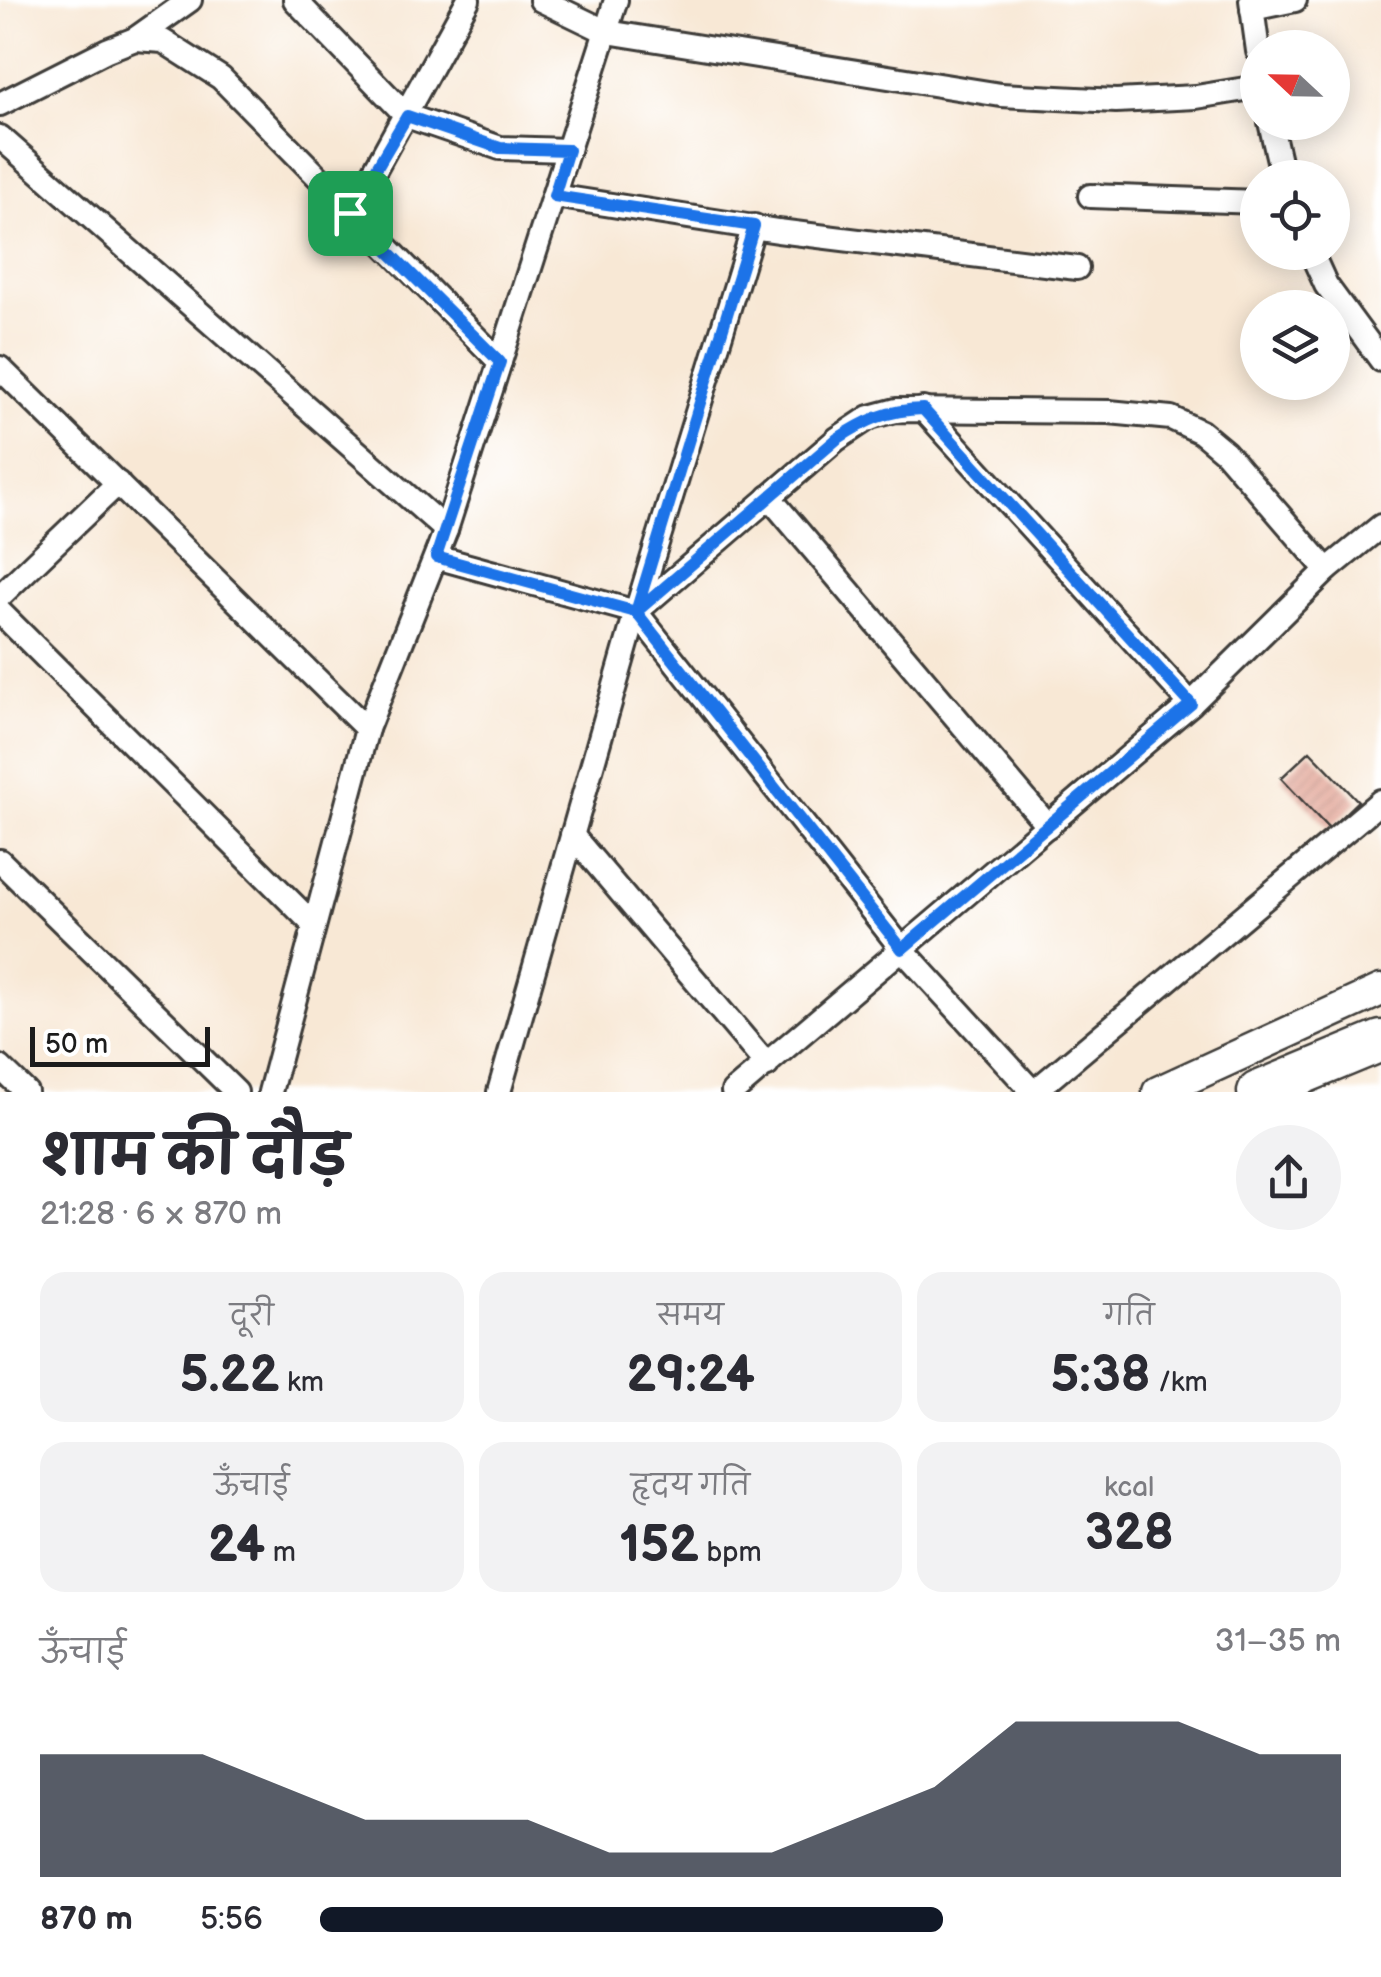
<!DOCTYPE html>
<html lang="hi">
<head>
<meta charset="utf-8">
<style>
	:root { --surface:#fff; --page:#f2f2f3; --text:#2b2b33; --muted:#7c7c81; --accent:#111827 }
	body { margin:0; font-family:"Balsamiq Sans","Playpen Sans Deva",sans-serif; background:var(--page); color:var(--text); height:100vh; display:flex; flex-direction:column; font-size:38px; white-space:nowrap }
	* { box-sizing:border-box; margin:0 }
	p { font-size:32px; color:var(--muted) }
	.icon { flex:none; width:55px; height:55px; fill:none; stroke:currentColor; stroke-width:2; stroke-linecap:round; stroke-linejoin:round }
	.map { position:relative; height:1092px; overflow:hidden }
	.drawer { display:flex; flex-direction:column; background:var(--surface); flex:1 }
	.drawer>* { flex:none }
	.needle { width:65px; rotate:292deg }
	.tools { position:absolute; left:1240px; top:30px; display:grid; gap:20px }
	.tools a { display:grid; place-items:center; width:110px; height:110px; border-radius:50%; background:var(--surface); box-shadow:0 5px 25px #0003; font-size:50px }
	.scale { position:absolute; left:30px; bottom:25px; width:180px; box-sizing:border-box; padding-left:10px; border:5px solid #1c1c1c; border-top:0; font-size:28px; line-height:35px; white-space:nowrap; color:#1c1c1c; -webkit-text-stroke:8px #fff; paint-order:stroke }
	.pin { position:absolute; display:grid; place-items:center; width:85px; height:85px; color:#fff; margin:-42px; border-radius:20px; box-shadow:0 5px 15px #0006 }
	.round { display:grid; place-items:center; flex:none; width:105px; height:105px; border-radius:52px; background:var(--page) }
	.headline { display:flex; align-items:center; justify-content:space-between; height:170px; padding:0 40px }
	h1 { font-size:55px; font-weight:700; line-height:75px }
	.figures { display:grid; grid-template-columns:repeat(3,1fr); gap:15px; height:170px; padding:10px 40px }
	.figures div { display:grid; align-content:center; border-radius:25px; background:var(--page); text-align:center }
	.figures b { font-size:50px; font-weight:700 }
	.figures small { font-size:28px; font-weight:400 }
	.figures p { font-size:28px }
	.chart { height:280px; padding:20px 40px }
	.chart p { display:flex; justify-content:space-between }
	.chart svg { width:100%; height:180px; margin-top:10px; fill:var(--accent); opacity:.7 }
	ul { padding:0 40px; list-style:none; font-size:32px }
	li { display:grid; grid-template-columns:160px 120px 1fr; align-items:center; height:75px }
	li i { height:25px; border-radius:12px; background:var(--accent) }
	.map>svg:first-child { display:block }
	.building { fill:url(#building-hatch) }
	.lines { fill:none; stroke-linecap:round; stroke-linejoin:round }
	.street-casing { stroke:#3d3b38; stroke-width:28 }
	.secondary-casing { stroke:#3d3b38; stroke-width:35 }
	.highway-casing { stroke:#3d3b38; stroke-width:45 }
	.street { stroke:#fff; stroke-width:22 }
	.secondary { stroke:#fff; stroke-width:30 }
	.highway { stroke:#fff; stroke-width:40 }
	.route-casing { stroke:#fff; stroke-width:20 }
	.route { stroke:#1a73e8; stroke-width:12 }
</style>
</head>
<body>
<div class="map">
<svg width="1381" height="1092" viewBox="0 0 1381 1092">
	<defs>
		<pattern id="building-hatch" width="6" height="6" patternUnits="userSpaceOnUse" patternTransform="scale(2.5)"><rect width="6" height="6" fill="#e3a596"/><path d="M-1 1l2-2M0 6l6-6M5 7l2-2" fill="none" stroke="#c28d81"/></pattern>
	</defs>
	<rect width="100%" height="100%" fill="#fff"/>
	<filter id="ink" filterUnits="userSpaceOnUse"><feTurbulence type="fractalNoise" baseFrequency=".01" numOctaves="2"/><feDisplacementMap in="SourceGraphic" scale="20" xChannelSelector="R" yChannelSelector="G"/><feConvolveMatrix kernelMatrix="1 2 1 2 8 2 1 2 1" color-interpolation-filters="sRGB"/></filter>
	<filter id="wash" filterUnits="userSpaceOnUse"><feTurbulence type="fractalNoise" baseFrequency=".0048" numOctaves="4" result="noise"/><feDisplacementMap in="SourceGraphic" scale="40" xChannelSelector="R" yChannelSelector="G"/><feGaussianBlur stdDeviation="2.25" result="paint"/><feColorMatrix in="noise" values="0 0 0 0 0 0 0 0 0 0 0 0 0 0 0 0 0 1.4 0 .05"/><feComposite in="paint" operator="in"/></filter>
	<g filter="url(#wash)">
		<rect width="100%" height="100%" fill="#f8e8d5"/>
		<g id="blocks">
			<polygon class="building" points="1310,751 1358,801 1329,829 1281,778"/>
		</g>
	</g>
	<g filter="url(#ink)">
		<use href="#blocks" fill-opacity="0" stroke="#3d3b38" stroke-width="2.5"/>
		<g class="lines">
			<defs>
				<g id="street">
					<polyline points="295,0 407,116 500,148 568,150"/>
					<polyline points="541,0 607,32 1001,95 1116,101 1196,97 1258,87"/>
					<polyline points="1251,0 1258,51"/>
					<polyline points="1252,9 1295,0"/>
					<polyline points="135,39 190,0"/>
					<polyline points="0,104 107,50 135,39 163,41 221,78 500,362"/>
					<polyline points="1270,122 1283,178"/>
					<polyline points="0,137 446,530"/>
					<polyline points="554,196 778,231 1077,268"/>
					<polyline points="1090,196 1258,202"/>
					<polyline points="351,213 468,0"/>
					<polyline points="1311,252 1326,285 1381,360"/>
					<polyline points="0,368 367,729"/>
					<polyline points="923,409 1191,704"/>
					<polyline points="769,497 1048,826"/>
					<polyline points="436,557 636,612 902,949 1033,1092"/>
					<polyline points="0,596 118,483"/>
					<polyline points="0,612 314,925"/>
					<polyline points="636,612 837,439 870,417 896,410 1109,412 1171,418 1201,432 1225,452 1327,570"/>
					<polyline points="572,835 767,1065"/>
					<polyline points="0,861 236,1092"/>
					<polyline points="0,1067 26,1092"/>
					<polyline points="270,1092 367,729 446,530 616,0"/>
					<polyline points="499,1092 636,612 754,226"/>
					<polyline points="733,1092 1191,704 1327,570 1381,526"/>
					<polyline points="1034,1092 1381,801"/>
				</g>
				<polyline id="secondary" points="1158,1092 1381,990"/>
				<polyline id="highway" points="1258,1092 1381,1041"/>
			</defs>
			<use href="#street" class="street-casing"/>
			<use href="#secondary" class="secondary-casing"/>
			<use href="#highway" class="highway-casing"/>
			<use href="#street" class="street"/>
			<use href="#secondary" class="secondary"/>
			<use href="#highway" class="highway"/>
		</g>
	</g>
	<g class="lines" filter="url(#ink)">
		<defs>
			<path id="route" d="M350,213L500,362L436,557L636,612L837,439C866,420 887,410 923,409L1191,704L902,949L636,612L754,226L554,196L568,150L500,148L407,116L350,213"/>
		</defs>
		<use href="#route" class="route-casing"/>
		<use href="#route" class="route"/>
	</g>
</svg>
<div class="tools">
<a><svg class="needle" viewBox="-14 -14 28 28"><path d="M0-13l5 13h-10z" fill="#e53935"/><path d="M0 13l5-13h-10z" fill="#7c7c81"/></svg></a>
<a><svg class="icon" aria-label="locate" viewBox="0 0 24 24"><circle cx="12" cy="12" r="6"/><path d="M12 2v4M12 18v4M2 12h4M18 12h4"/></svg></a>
<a><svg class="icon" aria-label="layers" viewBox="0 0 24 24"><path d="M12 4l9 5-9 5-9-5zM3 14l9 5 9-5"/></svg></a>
</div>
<div class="scale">50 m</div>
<div class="pin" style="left:350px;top:213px;background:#1e9e55"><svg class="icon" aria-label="arrive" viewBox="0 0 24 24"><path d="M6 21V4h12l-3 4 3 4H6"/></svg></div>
</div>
<section class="drawer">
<div class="headline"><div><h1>शाम की दौड़</h1><p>21:28 · 6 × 870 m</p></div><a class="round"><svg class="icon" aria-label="share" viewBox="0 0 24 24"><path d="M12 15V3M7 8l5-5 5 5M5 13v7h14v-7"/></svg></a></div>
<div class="figures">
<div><p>दूरी</p><b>5.22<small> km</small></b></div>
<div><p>समय</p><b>29:24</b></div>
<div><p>गति</p><b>5:38<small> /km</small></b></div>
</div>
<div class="figures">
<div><p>ऊँचाई</p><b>24<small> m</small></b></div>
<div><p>हृदय गति</p><b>152<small> bpm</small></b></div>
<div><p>kcal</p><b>328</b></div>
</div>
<div class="chart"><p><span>ऊँचाई</span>31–35 m</p>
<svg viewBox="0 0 160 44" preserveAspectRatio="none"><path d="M0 44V14L10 14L20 14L30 22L40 30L50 30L60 30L70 38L80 38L90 38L100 30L110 22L120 6L130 6L140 6L150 14L160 14V44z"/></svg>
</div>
<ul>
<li><b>870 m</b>5:56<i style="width:61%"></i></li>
</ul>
</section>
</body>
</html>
